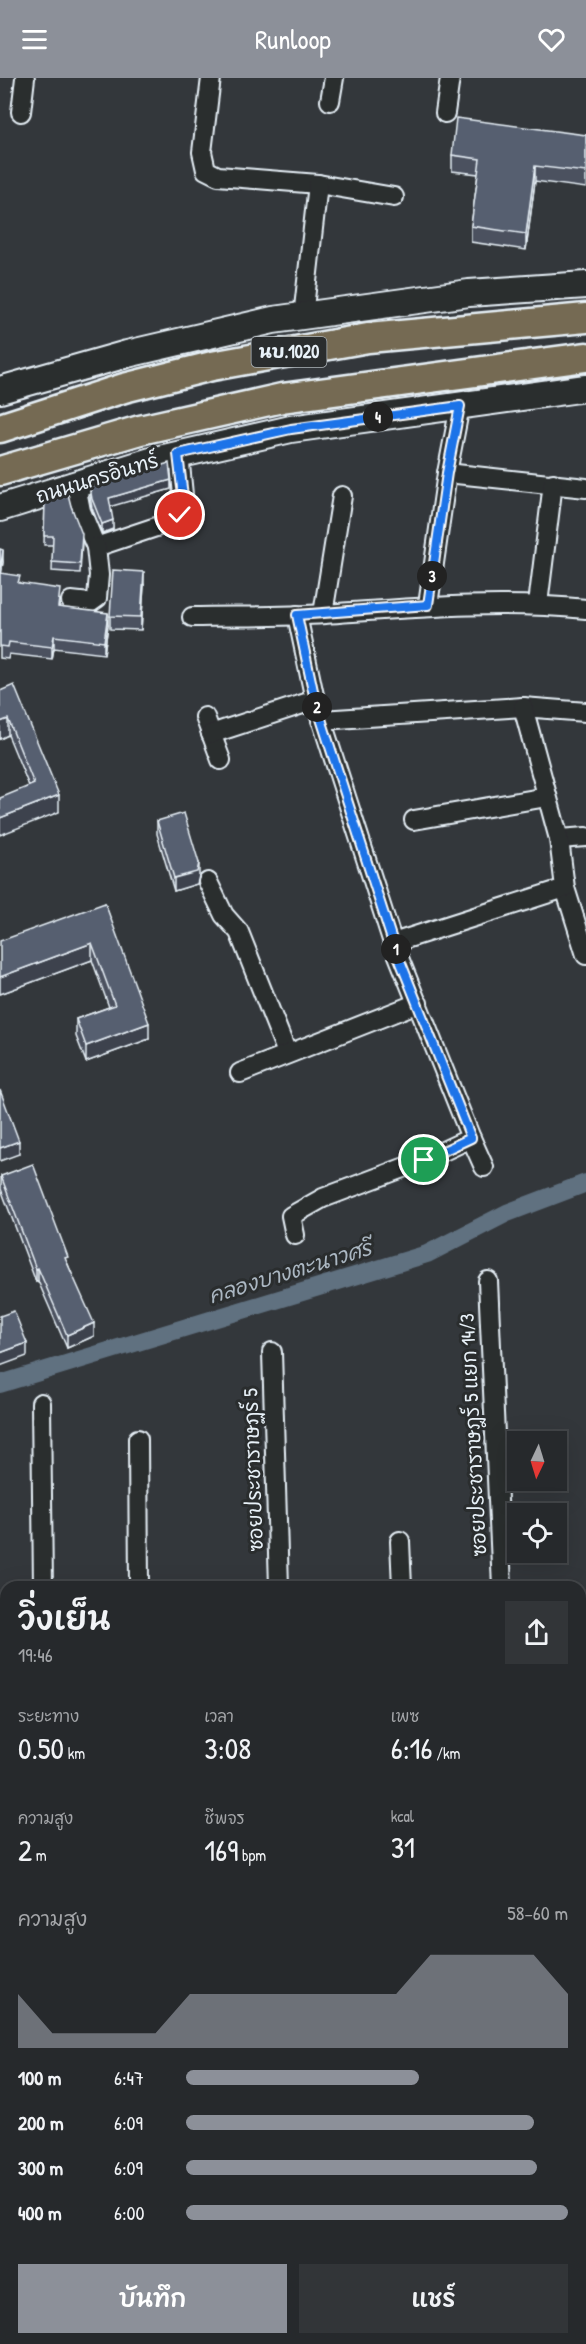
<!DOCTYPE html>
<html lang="th">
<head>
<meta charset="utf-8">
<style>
	:root { --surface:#26292c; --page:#323538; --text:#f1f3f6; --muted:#a4a6a9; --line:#424548; --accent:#8c9099 }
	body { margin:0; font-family:"Patrick Hand","Playpen Sans Thai",sans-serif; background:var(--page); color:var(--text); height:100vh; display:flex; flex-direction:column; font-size:22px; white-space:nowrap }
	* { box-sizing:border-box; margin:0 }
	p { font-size:20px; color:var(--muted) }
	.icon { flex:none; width:33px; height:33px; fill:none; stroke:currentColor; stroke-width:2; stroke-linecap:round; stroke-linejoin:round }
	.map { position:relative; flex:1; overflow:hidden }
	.drawer { position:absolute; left:0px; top:1503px; width:586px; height:764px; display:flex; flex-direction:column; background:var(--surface); border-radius:18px 18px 0 0; box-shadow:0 6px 24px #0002,0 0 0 2px var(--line) }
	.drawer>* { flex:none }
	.needle { width:39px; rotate:184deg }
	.fabs { position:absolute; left:507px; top:1353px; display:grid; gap:12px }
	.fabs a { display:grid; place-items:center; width:60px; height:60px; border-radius:0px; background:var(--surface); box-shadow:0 6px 24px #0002,0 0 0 2px var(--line); font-size:30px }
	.pin { position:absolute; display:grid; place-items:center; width:51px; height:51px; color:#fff; margin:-26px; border:3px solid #fff; border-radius:50%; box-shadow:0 2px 6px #0007 }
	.km { position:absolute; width:30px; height:30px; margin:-15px; border-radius:50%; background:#222; color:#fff; font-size:16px; line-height:30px; text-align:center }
	.round { display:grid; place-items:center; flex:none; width:63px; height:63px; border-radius:0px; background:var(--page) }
	.summary { display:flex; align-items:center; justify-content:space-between; height:102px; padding:0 18px }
	h1 { font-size:33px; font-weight:600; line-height:45px }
	.metrics { display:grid; grid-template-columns:repeat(3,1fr); gap:9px; height:102px; padding:6px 18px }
	.metrics div { display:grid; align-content:center }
	.metrics b { font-size:30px; font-weight:600 }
	.metrics small { font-size:16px; font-weight:400 }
	.metrics p { font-size:16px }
	.chart { height:168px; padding:12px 18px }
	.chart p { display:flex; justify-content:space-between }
	.chart svg { width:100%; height:108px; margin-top:6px; fill:var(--accent); opacity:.7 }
	.action { display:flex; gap:12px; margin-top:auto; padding:12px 18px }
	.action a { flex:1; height:69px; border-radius:0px; background:var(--accent); color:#fff; font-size:24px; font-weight:600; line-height:69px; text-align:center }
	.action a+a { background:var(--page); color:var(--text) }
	ul { padding:0 18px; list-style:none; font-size:20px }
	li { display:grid; grid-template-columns:96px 72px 1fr; align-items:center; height:45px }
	li i { height:15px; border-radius:8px; background:var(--accent) }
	header { display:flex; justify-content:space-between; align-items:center; height:78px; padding:0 18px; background:var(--accent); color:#fff; font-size:27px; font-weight:600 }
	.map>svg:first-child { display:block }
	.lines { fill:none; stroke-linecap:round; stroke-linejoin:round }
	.canal { stroke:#607180; stroke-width:18 }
	.minor-casing { stroke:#e8f1f8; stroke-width:22 }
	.secondary-casing { stroke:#e8f1f8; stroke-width:30 }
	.primary-casing { stroke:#e8f1f8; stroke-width:33 }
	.minor { stroke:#2a2d2e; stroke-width:18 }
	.secondary { stroke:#2a2d2e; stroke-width:26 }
	.primary { stroke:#756b52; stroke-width:28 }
	.wall { fill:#4b515f; stroke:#e8f1f8; stroke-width:1.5 }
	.shaded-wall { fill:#3d424e; stroke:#e8f1f8; stroke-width:1.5 }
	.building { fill:#575e6f; stroke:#e8f1f8; stroke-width:1.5 }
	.route-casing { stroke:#fff; stroke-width:12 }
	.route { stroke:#1a73e8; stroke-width:8 }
	.labels { text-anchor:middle; stroke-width:6; stroke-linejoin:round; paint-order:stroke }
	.shield { fill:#2a2d2e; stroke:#afb6bb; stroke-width:1.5 }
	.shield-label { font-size:18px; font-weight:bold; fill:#e8f1f8 }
	.street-label { font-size:20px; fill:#e8f1f8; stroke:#2a2d2e }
	.water-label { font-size:21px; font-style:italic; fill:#abb7c2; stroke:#2a2d2e }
</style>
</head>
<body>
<header><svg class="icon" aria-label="menu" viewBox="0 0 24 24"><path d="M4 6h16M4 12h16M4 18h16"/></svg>Runloop<svg class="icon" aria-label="heart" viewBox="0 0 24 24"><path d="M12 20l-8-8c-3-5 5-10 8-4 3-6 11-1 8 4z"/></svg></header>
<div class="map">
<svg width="586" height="2266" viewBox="0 0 586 2266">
	<rect width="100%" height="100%" fill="#33373b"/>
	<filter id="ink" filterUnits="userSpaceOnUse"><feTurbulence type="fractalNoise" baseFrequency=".0167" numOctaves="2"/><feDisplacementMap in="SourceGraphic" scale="12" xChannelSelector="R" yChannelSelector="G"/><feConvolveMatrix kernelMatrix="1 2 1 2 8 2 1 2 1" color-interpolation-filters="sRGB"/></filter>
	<g filter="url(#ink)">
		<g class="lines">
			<polyline class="canal" points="0,1306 427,1176 507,1135 586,1105"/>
			<defs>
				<g id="minor">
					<polyline points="211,0 202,74 206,92 218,98 318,106 394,119"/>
					<polyline points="330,23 334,0"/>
					<polyline points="21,34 25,0"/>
					<polyline points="445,35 450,0"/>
					<polyline points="303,239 318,106"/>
					<polyline points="447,395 586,410"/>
					<polyline points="76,407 81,433 96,469 168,445 180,437 184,427 179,376"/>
					<polyline points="71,523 90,525 97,520 99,497 96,469"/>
					<polyline points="538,526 553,405"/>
					<polyline points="428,527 447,395 460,328"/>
					<polyline points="323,536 342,418"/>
					<path d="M192,539C236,538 281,539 325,536C412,530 499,522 586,531"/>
					<polyline points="205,639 221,682"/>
					<polyline points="321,642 523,629 586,634"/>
					<polyline points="211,656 315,622"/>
					<polyline points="414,742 547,719"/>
					<polyline points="559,761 586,759"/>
					<polyline points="208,804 224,837 239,854 287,975"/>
					<polyline points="565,810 586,877"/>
					<polyline points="393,865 565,810 559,761 523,629"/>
					<polyline points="240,995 418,925"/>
					<polyline points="471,1060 484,1089"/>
					<polyline points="295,1157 291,1138 323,1120 424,1082 471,1060 393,865 315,622 297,537"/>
					<polyline points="488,1203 502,1509"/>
					<polyline points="272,1274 279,1509"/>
					<polyline points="41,1325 43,1509"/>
					<polyline points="138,1361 139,1509"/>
					<polyline points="400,1463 402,1509"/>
					<polyline points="0,1593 6,1593"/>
					<polyline points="580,1630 586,1629"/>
					<polyline points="0,1676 6,1676"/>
					<polyline points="580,1763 586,1786"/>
					<polyline points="0,1779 6,1779"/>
					<polyline points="0,1876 6,1875"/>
					<polyline points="0,1972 6,1972"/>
					<polyline points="580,2003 586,2003"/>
					<polyline points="0,2095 6,2094"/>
					<polyline points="580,2156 586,2155"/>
					<polyline points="0,2162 6,2167 6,2172"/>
					<polyline points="0,2215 6,2215"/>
					<polyline points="80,2260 80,2266"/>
					<polyline points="186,2260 187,2266"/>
					<polyline points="293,2260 294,2266"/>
					<polyline points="536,2260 536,2266"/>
				</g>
				<g id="secondary">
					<polyline points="0,312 127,276 273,242 469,215 586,207"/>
					<polyline points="0,430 151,383 291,351 586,310"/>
				</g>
				<g id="primary">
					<polyline points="0,350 124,310 212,288 368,260 586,240"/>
					<polyline points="0,393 140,352 282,320 586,279"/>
				</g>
			</defs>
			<use href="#minor" class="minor-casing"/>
			<use href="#secondary" class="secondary-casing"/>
			<use href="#primary" class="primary-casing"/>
			<use href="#minor" class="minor"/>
			<use href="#secondary" class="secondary"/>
			<use href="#primary" class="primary"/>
		</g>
		<g class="wall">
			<polygon points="586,57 586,110 535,103 526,172 471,164 471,148 478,96 452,93 452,77"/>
			<polygon points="90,409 171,411 110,428 113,451 102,455 92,430 90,418"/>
			<polygon points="45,423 71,428 82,465 80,495 52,493 53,467 44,467"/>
			<polygon points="0,471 3,484 1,496 20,505 60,522 59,529 108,547 104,576 54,570 52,581 9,576 8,581 0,580"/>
			<polygon points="144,507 141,552 110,551 110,538"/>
			<polygon points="0,613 59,734 29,708 8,657 0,661"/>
			<polygon points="157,743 199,798 197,806 174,813 157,756"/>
			<polygon points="105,825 149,961 86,984 76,958 76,941 109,929 92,882 0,916"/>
			<polygon points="1,1098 68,1186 94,1258 67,1270 38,1203 36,1204 1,1111"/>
		</g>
		<g class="shaded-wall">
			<polygon points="535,88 535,103 526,172 526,156"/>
			<polygon points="171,402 171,411 109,429 109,420"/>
			<polygon points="113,442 113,451 102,455 102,446"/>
			<polygon points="3,472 3,484 0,506 0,494"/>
			<polygon points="144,494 144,507 141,552 141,539"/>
			<polygon points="108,535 108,547 104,576 104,564"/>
			<polygon points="54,558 54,570 52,581 52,569"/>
			<polygon points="8,641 8,657 0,661 0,644"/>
			<polygon points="59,717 59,734 0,757 0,740"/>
			<polygon points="199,785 199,798 197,806 174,813 174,800"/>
			<polygon points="92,865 92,882 0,916 0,899"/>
			<polygon points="149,945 149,961 86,984 86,968"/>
			<polygon points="19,1063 19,1076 0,1083 0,1070"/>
			<polygon points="38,1190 38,1203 36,1204 36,1191"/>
			<polygon points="94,1245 94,1258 67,1270 67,1257"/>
			<polygon points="27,1265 27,1278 0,1288 0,1275"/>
		</g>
		<g class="building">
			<polygon points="456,40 586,57 586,94 535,88 526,156 471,148 480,81 452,77"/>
			<polygon points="169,385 171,402 109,420 113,442 102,446 92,421 90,409"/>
			<polygon points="68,416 71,428 82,456 80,486 52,484 53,458 44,458 45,423"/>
			<polygon points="0,471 3,472 0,494"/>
			<polygon points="113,492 144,494 141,539 110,538"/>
			<polygon points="0,495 20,498 18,505 60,511 58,529 108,535 104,564 54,558 52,569 9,564 8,569 0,568"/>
			<polygon points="14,607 59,717 0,740 0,720 34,706 8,641 0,644 0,613"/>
			<polygon points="184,735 199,785 197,794 174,800 157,743"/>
			<polygon points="105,825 149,945 86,968 76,941 115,927 92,865 0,899 0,863"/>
			<polygon points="0,1012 19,1063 0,1070"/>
			<polygon points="33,1086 68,1179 65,1180 94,1245 67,1257 38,1190 36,1191 1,1098"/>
			<polygon points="14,1233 27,1265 0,1275 0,1238"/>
			<polygon points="336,2260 484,2260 485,2266 337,2266"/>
		</g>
	</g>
	<g class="lines" filter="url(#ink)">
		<defs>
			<polyline id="route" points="180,437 184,427 178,376 291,351 460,328 447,395 428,527 297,537 315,622 393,865 471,1060 424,1082"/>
		</defs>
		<use href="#route" class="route-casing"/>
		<use href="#route" class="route"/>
	</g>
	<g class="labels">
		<rect class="shield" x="251.5" y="259" width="75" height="30" rx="4.5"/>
		<g class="shield-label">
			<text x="289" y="280">นบ.1020</text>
		</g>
		<g class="street-label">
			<text transform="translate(97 400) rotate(-17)" y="7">ถนนนครอินทร์</text>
			<text transform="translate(473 1357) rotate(-93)" y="7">ซอยประชาราษฎร์ 5 แยก 14/3</text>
			<text transform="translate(253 1392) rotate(-92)" y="7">ซอยประชาราษฏร์ 5</text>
		</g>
		<g class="water-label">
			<text transform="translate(290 1194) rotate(-17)" y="7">คลองบางตะนาวศรี</text>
		</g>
	</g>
</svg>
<div class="fabs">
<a><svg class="needle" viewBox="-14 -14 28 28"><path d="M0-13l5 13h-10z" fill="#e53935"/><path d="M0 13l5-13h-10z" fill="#a4a6a9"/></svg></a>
<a><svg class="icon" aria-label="locate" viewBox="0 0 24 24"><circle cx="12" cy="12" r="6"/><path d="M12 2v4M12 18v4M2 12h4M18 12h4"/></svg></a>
</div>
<div class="pin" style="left:424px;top:1082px;background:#1e9e55"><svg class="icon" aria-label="arrive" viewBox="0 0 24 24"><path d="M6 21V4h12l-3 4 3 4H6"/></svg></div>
<div class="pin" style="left:180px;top:437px;background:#d93025"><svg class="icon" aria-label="check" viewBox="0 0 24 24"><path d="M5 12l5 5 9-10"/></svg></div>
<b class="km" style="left:396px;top:871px">1</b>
<b class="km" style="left:317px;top:629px">2</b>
<b class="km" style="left:432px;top:498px">3</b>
<b class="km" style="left:378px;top:339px">4</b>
<section class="drawer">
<div class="summary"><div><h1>วิ่งเย็น</h1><p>19:46</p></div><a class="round"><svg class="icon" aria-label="share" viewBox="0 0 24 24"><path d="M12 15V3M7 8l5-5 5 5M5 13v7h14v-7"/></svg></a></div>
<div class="metrics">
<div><p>ระยะทาง</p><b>0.50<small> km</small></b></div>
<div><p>เวลา</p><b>3:08</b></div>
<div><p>เพซ</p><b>6:16<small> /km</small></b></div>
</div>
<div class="metrics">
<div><p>ความสูง</p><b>2<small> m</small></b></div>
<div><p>ชีพจร</p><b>169<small> bpm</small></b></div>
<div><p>kcal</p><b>31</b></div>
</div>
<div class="chart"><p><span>ความสูง</span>58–60 m</p>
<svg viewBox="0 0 160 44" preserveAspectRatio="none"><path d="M0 44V22L10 38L20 38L30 38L40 38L50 22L60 22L70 22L80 22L90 22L100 22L110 22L120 6L130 6L140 6L150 6L160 22V44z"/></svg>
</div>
<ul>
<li><b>100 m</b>6:47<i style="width:61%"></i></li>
<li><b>200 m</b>6:09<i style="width:91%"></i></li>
<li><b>300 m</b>6:09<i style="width:92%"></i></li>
<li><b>400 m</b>6:00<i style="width:100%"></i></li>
</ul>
<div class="action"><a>บันทึก</a><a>แชร์</a></div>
</section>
</div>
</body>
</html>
